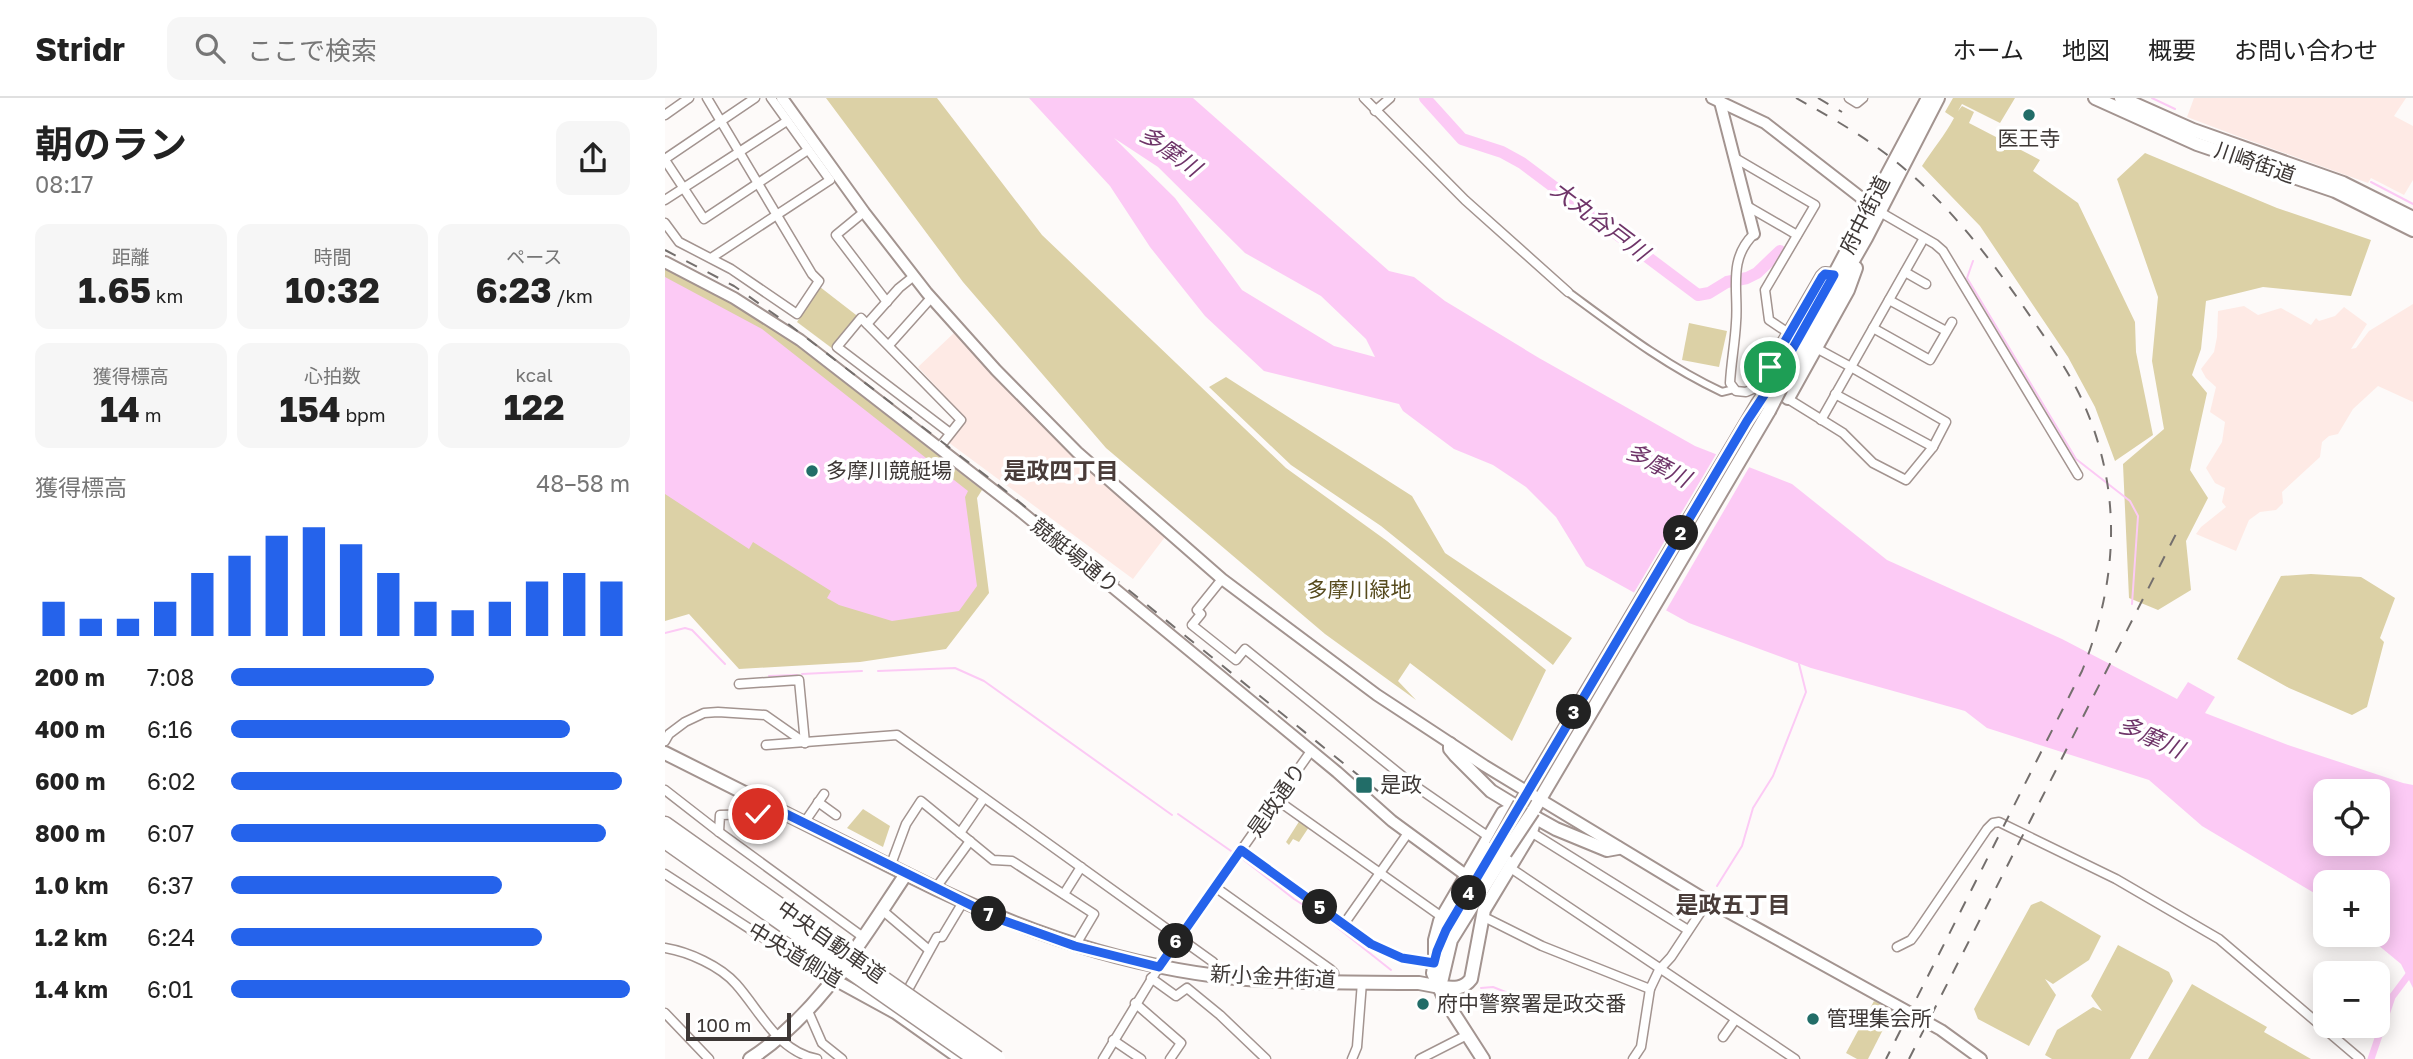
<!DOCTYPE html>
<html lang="ja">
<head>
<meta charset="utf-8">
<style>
	:root { --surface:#fff; --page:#f6f6f6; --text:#222; --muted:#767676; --line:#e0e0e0; --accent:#2563eb }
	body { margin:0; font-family:"Golos Text","Noto Sans JP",sans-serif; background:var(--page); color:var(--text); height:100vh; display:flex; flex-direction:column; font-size:26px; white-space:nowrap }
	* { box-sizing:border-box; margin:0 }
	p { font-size:23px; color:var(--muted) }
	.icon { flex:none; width:38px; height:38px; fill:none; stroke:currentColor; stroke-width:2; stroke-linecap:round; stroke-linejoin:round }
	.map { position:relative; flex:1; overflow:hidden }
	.side { display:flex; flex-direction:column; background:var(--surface); width:665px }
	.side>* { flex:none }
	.tools { position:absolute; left:1648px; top:681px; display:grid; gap:14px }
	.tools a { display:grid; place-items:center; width:77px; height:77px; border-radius:14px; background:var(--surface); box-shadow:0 4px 18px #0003; font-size:35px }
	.scale { position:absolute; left:21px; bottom:18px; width:105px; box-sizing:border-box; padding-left:7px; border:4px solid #3e3836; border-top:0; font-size:19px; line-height:24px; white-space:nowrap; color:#3e3836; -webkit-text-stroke:5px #fff; paint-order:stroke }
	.pin { position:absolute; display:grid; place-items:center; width:60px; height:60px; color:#fff; margin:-30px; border:4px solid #fff; border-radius:50%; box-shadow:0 2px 7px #0007 }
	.km { position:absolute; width:35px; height:35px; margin:-18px; border-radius:50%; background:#222; color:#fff; font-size:19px; line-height:35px; text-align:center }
	.round { display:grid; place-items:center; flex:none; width:74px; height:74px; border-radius:14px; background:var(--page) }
	.head { display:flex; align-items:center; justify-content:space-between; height:119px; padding:0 35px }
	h1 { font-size:38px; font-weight:700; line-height:52px }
	.figures { display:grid; grid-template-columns:repeat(3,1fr); gap:10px; height:119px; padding:7px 35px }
	.figures div { display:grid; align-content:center; border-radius:14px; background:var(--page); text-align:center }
	.figures b { font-size:35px; font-weight:700 }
	.figures small { font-size:19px; font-weight:400 }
	.figures p { font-size:19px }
	.chart { height:196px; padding:14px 35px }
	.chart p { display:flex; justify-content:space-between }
	.chart svg { width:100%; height:126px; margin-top:7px; stroke:var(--accent); stroke-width:6 }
	ul { padding:0 35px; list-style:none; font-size:23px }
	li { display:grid; grid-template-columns:112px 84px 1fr; align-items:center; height:52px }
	li i { height:18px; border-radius:9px; background:var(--accent) }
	header { display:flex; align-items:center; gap:42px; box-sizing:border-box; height:98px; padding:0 35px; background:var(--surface); border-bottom:2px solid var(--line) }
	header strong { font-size:33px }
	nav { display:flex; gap:38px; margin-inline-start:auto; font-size:24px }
	.search { width:490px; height:63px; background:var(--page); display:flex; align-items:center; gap:18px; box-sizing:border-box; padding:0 24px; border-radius:14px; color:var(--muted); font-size:26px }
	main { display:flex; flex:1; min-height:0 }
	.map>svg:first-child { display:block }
	.built { fill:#feeae5 }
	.green { fill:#dcd1a6 }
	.water { fill:#fccaf5; fill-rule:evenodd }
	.pier { fill:#fdfaf9 }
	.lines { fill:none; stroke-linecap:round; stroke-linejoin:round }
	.stream { stroke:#fccaf5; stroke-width:2 }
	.canal { stroke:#fccaf5; stroke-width:7 }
	.river { stroke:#fccaf5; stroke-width:12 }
	.pedestrian-casing { stroke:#a39490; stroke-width:10 }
	.minor-casing { stroke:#a39490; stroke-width:11 }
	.tertiary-casing { stroke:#a39490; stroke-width:14 }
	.secondary-casing { stroke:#a39490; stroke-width:16 }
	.primary-casing { stroke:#a39490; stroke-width:16 }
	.motorway-casing { stroke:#a39490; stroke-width:19 }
	.pedestrian { stroke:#fff; stroke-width:6 }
	.minor { stroke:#fff; stroke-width:8 }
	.tertiary { stroke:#fff; stroke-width:10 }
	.secondary { stroke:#fff; stroke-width:12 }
	.primary { stroke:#fff; stroke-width:12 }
	.motorway { stroke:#fff; stroke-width:16 }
	.rail { stroke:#746f6d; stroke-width:2; stroke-dasharray:12 12; stroke-linecap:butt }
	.primary-bridge-casing { stroke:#a39490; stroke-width:16; stroke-linecap:butt }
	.motorway-bridge-casing { stroke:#a39490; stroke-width:19; stroke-linecap:butt }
	.primary-bridge { stroke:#fff; stroke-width:12 }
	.motorway-bridge { stroke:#fff; stroke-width:16 }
	.route-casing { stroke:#fff; stroke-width:14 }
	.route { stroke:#2563eb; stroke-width:9 }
	.poi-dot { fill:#226d68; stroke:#fff; stroke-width:2.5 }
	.labels { text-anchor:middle; stroke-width:7; stroke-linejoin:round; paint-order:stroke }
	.poi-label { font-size:21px; fill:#3e3836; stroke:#fff; text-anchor:start }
	.street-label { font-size:21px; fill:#3e3836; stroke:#fff }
	.park-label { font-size:21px; fill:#564a1d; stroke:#fff }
	.water-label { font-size:23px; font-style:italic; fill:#6f3569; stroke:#fff }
	.neighbourhood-label { font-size:23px; font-weight:bold; fill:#493c39; stroke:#fff }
</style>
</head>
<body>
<header>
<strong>Stridr</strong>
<div class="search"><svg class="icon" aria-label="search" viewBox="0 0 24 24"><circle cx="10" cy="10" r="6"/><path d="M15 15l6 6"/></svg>ここで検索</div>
<nav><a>ホーム</a><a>地図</a><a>概要</a><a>お問い合わせ</a></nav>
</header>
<main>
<section class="side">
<div class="head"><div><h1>朝のラン</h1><p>08:17</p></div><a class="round"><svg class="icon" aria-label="share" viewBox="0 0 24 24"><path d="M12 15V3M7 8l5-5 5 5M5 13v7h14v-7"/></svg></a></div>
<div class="figures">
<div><p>距離</p><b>1.65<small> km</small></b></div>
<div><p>時間</p><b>10:32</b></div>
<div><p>ペース</p><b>6:23<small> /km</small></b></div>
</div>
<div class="figures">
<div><p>獲得標高</p><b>14<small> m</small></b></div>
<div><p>心拍数</p><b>154<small> bpm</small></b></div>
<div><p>kcal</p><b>122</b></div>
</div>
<div class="chart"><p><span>獲得標高</span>48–58 m</p>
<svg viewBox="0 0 160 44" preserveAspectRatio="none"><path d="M5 44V32M15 44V38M25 44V38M35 44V32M45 44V22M55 44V16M65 44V9M75 44V6M85 44V12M95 44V22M105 44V32M115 44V35M125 44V32M135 44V25M145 44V22M155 44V25"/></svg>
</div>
<ul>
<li><b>200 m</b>7:08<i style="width:51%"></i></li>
<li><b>400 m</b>6:16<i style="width:85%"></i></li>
<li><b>600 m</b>6:02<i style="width:98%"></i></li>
<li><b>800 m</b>6:07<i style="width:94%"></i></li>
<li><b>1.0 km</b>6:37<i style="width:68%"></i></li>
<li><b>1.2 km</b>6:24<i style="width:78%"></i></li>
<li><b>1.4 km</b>6:01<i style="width:100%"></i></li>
</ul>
</section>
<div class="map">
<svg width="1748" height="961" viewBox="0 0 1748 961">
	<rect width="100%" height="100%" fill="#fdfaf9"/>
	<g class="built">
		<polygon points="1529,0 1741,0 1729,18 1748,28 1748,82 1739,97 1706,80 1703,85 1575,39 1522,19"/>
		<polygon points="1748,206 1748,304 1713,288 1688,311 1673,336 1664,338 1657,344 1655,359 1617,394 1618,405 1611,412 1595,414 1584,422 1571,453 1531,436 1536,429 1561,409 1557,404 1560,390 1550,385 1541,370 1557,344 1560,324 1545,314 1551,289 1541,280 1536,271 1549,254 1552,239 1553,213 1579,208 1593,217 1616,210 1646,227 1651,220 1654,223 1670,218 1679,209 1702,226 1686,251 1691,250 1704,233"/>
		<polygon points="290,234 387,338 500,439 468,481 283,344 301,321 253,269"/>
	</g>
	<g class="green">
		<polygon points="161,0 272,0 377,137 621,370 722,443 881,572 847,643 745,565 733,583 751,602 660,536 441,350 298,184"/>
		<path d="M1288,0H1350L1335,25L1297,6L1293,13L1297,8L1309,14L1304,25L1375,62L1368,73L1413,105L1470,224L1471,254L1488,337L1450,363L1430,309L1403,259L1368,207L1315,128L1257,68C1268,51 1280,37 1289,20L1280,14Z"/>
		<polygon points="1480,55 1612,110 1706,142 1686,198 1598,189 1541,203 1536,251 1527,277 1542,295 1525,372 1543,400 1521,443 1526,492 1493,512 1464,500 1458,366 1499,331 1487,263 1493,199 1452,81"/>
		<polygon points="0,170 61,202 122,240 317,392 312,400 324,495 281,551 195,564 74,571 24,516 0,523"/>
		<polygon points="155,189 195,220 172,254 132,224"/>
		<polygon points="1024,225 1062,233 1054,269 1017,262"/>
		<polygon points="561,279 747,398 780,455 907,540 888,567 716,428 626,367 544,289"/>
		<polygon points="1646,476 1696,479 1730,500 1715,540 1719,544 1702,609 1687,617 1624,590 1572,561 1616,478"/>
		<polygon points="198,711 225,728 218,749 182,730"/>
		<polygon points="635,722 644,729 634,744 628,741 624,747 621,744"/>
		<polygon points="1376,803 1436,838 1424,862 1388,886 1380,881 1391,897 1364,948 1313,921 1309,911 1366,807"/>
		<polygon points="1453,847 1504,874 1508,883 1465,961 1387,961 1380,957 1392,932 1428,909 1437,913 1426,898"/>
		<polygon points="1527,886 1602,929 1599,934 1646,961 1483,961"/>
		<polygon points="1209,903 1225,911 1227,914 1203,961 1192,961 1181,955"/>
	</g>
	<g class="water">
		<path d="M364,0H528L724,173L749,179L780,203L874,260L1030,348L1127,386L1222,462L1397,541L1512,601L1523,584L1550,599L1540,615L1623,647L1738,685L1748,687V890L1736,866L1701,837L1713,836V784H1661V802L1537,728L1484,682L1322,630L1300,613L1146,570L1024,525L921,468L891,419L861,389L828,367L789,351L738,313L734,306L599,273L540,218L485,149L445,88ZM449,40L493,69L580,155L656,198L701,241L710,259L669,248L577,192L510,100ZM1661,693H1713V746H1661Z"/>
		<polygon points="0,179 97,231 303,393 300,399 312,488 294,513 227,523 174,507 162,500 166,493 88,444 84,451 0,396"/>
	</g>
	<g class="pier">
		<polygon points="1053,353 1068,359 981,505 967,498"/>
		<polygon points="1072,360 1086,366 999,516 984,507"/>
	</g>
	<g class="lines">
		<g class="stream">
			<polyline points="1487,0 1510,11"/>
			<polyline points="1706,84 1748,106"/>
			<polyline points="1308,163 1302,180 1411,361 1465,403 1473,418 1467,506"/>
			<polyline points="0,535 20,530 27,532 60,566"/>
			<polyline points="213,573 290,570 319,583 507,717"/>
			<polyline points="137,576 197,573"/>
			<polyline points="104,578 132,577"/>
			<polyline points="513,716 566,753"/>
			<polyline points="579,762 629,801 668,826 726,872"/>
			<polyline points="1052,788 1077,748 1088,710 1108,678 1141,594 1134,566"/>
			<polyline points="816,890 828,889 881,910"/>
		</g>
		<polyline class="canal" points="1706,961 1727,899 1748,871"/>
		<polyline class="river" points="760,0 797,41 837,54 857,65 1033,197 1044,195 1062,184 1082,180 1092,175 1115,153"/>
		<defs>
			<path id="pedestrian" d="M903,194C952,230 1001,268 1057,294L1069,291"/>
			<g id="minor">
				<polyline points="699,0 800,102 903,194"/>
				<polyline points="1184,0 1192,5 1198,0"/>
				<polyline points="710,13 725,0"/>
				<polyline points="0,17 24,0"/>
				<polyline points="1070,60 1150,107 1100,192 1104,222 1125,236"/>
				<polyline points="0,61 90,0"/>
				<polyline points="0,62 39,121 143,52"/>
				<polyline points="0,102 122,23"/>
				<polyline points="1082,108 1132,137"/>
				<polyline points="199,114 171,137 222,204"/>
				<polyline points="1215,114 1270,146 1278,153 1413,377"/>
				<polyline points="0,125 14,144 66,171 132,216 154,183 147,176 42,0"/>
				<path d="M1089,136C1062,162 1074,193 1071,225C1070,245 1066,265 1065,285L1071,293L1081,294L1097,287"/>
				<polyline points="46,160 165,82 106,0"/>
				<polyline points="1240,174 1261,186"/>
				<polyline points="1224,202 1281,233"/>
				<polyline points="202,226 234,190 249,178"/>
				<polyline points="1208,230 1265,262 1287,224"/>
				<polyline points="224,247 266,200"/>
				<polyline points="1151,250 1186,269 1156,322"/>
				<polyline points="1170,296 1268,349"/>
				<polyline points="1120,299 1178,335 1208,365 1241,382 1268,349 1281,324 1186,269 1259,140"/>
				<polyline points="274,350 296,322 196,220 172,249 285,335"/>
				<polyline points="557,481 532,512 536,516 527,527 571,562 580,551 746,685 824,739"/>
				<polyline points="74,586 134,582 140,645"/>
				<polyline points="0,643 4,636 20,624 39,615 53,614 100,617 140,645"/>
				<polyline points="101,647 232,637 548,864 550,877"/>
				<polyline points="0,692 54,734 198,839"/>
				<polyline points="612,702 777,819"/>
				<polyline points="153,704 171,717"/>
				<polyline points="139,725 159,696"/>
				<polyline points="54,734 55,717 93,716 99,705"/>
				<polyline points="866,734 1023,832"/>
				<polyline points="295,735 319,700"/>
				<polyline points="576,752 706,846 737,860 769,865"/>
				<polyline points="225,769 241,726 256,703 328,762 347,763 429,816 410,848"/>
				<polyline points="844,769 1130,961"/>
				<polyline points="0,776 156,877 168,881"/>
				<polyline points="550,789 665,871 669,875 669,883"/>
				<polyline points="270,791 305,743"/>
				<polyline points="399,796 416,769"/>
				<polyline points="217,812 264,852"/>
				<polyline points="817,818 877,848 985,891"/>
				<polyline points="679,826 743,735"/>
				<polyline points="1232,849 1246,842 1252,834 1322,731 1328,725 1334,724 1451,781 1554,841 1695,961"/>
				<path d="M0,850C24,854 55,868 71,886C96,914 112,953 152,961"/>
				<polyline points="486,880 511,898 522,890 555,917 601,961"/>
				<polyline points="240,897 272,839 277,839 298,804"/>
				<polyline points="470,905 516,945 505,961"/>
				<polyline points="143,913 157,945 177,961"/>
				<polyline points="0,915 44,961"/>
				<polyline points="1058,939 1070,922"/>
				<polyline points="448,942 476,961"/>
				<polyline points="438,961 494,869 646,653"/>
				<polyline points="687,961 692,949 697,884"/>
				<polyline points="755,961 802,937"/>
				<polyline points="968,961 976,949 985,891 994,872 1006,859 1043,803"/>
			</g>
			<g id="tertiary">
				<polyline points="117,0 199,114 262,195 331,272 412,354 557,481 712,597 820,668 1043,803 1276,932 1316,961"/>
				<polyline points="1047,0 1100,25 1212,112"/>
				<polyline points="1054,0 1089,136"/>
				<polyline points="0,164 69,200 135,242 354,412 672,674 727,723 802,778"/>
				<polyline points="168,881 230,915 295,961"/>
			</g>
			<path id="secondary" d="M85,961C154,916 196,843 241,776C340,826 441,864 552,878C619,886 687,884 754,885L775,889"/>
			<g id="primary">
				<polyline points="1430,0 1532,46 1670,93 1748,132"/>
				<polyline points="1456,0 1528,32 1678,85 1748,120"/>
				<polyline points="1152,209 1263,0"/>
				<polyline points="1122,278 1201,140 1273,0"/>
				<polyline points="1095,286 1157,179 1160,176 1169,177"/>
				<polyline points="1123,300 1183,192 1191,170"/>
				<polyline points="785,646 785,651 790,657 826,693 854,710"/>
				<polyline points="0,655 241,776"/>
				<polyline points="855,706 1092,307"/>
				<polyline points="868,713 1104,313"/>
				<polyline points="864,716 891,731 942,752 953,750"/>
				<path d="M770,860V842L775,823L838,715L849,710L864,716L868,727L866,734L819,812L806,881C798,892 787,890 775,889"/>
				<polyline points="775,889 786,842 840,755"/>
				<polyline points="818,961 780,902 768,875 772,853 778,838 831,749"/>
			</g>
			<g id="motorway">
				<polyline points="0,727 176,852"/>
				<polyline points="0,742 169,861"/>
			</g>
		</defs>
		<use href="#pedestrian" class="pedestrian-casing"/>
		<use href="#minor" class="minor-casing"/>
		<use href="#tertiary" class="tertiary-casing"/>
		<use href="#secondary" class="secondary-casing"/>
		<use href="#primary" class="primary-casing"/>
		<use href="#motorway" class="motorway-casing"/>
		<use href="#pedestrian" class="pedestrian"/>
		<use href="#minor" class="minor"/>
		<use href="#tertiary" class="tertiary"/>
		<use href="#secondary" class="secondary"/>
		<use href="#primary" class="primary"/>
		<use href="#motorway" class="motorway"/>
		<g class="rail">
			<path d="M1131,0C1160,16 1190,33 1217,53C1273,94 1316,148 1356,205C1378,237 1402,269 1418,304C1458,394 1453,483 1417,573L1221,961"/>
			<polyline points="1153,0 1177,14"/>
			<polyline points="0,152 69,188 126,228 337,390 724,702"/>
			<polyline points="1244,961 1513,432"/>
		</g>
		<defs>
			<g id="primary-bridge">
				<polyline points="1092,307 1115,273"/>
				<polyline points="1104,313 1122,278"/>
				<polyline points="831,749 855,706"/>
				<polyline points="840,755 868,713"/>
			</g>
			<g id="motorway-bridge">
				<polyline points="176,852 332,961"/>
				<polyline points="169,861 312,961"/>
			</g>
		</defs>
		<use href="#primary-bridge" class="primary-bridge-casing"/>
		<use href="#motorway-bridge" class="motorway-bridge-casing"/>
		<use href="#primary-bridge" class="primary-bridge"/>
		<use href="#motorway-bridge" class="motorway-bridge"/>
	</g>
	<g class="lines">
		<defs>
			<polyline id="route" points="93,716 99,705 334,821 410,848 494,869 576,752 706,846 737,860 769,865 772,853 781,832 1082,323 1115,273 1169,177 1160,176 1157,179 1105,269"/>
		</defs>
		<use href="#route" class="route-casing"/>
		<use href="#route" class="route"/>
	</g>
	<g class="poi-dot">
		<circle cx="1364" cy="17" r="7"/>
		<circle cx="147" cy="373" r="7"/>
		<rect x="690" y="678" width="18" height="18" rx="3.5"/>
		<circle cx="758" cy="906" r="7"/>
		<circle cx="1148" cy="921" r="7"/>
	</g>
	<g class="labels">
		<g class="poi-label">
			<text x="1364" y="48" text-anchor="middle">医王寺</text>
			<text x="161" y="380">多摩川競艇場</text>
			<text x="715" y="694">是政</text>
			<text x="772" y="913">府中警察署是政交番</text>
			<text x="1162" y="928">管理集会所</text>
		</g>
		<g class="street-label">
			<text transform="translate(1590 65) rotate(19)" y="7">川崎街道</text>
			<text transform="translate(1200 117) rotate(-63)" y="7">府中街道</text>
			<text transform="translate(410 458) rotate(39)" y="7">競艇場通り</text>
			<text transform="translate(612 702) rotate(-55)" y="7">是政通り</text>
			<text transform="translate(166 844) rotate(35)" y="7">中央自動車道</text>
			<text transform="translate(130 857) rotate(31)" y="7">中央道側道</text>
			<text transform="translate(608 879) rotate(3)" y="7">新小金井街道</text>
		</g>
		<g class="park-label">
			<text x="694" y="499">多摩川緑地</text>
		</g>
		<g class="water-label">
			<text transform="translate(505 53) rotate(35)" y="8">多摩川</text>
			<text transform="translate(935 123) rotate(37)" y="8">大丸谷戸川</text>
			<text transform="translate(993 367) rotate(27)" y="8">多摩川</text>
			<text transform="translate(1486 639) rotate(24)" y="8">多摩川</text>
		</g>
		<g class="neighbourhood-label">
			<text x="396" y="381">是政四丁目</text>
			<text x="1068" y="815">是政五丁目</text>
		</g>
	</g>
</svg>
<div class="tools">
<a><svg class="icon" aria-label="locate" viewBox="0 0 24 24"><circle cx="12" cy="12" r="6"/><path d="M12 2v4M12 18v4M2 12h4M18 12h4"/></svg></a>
<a>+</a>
<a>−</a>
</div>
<div class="scale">100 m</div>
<div class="pin" style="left:1105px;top:269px;background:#1e9e55"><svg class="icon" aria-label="arrive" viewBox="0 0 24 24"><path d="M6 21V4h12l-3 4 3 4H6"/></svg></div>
<div class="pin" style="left:93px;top:716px;background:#d93025"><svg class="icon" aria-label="check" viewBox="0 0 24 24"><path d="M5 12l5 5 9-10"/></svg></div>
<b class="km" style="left:1016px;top:435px">2</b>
<b class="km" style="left:909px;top:614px">3</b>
<b class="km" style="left:804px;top:795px">4</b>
<b class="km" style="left:655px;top:809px">5</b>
<b class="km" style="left:511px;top:843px">6</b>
<b class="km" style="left:324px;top:816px">7</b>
</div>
</main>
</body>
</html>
